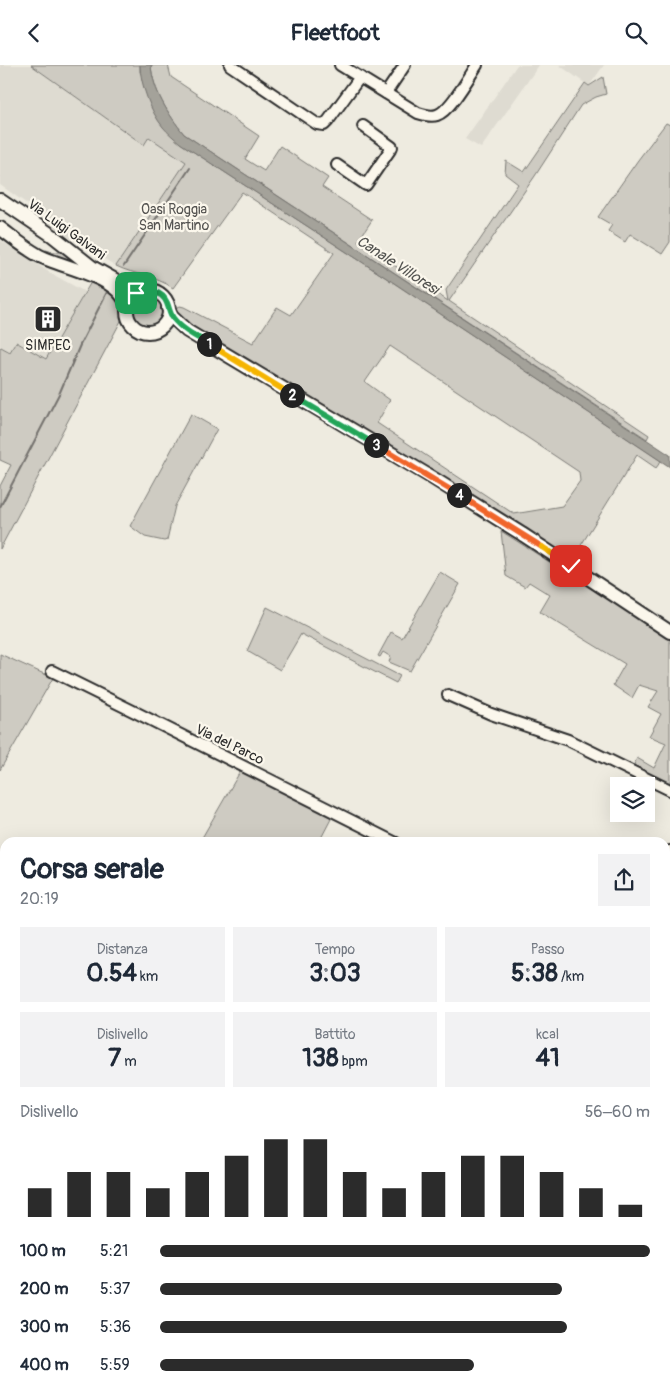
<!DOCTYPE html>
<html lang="it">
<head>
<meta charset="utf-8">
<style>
	:root { --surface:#fff; --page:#f2f2f3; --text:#1f2937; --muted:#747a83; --accent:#2b2b2b }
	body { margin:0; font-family:Pangolin,sans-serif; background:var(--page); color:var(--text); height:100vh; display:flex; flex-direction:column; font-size:19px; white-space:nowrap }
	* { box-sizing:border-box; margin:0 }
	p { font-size:16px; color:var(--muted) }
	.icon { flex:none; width:28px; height:28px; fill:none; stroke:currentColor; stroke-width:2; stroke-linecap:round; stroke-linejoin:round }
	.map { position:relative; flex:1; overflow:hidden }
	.drawer { position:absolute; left:0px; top:772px; width:670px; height:556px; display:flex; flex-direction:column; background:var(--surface); border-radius:15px 15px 0 0; box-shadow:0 5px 20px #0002 }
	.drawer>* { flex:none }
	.tools { position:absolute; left:610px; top:712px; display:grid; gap:10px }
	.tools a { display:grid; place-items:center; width:45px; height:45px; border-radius:0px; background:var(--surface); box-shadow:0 5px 20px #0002; font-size:25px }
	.pin { position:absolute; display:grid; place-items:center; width:42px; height:42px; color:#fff; margin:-21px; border-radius:10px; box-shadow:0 2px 8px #0006 }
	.km { position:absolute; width:25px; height:25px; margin:-12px; border-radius:50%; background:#222; color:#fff; font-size:14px; line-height:25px; text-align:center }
	.round { display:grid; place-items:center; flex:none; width:52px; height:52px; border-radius:0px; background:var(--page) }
	.head { display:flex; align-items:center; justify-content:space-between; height:85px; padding:0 20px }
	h1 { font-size:28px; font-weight:700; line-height:38px }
	.stats { display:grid; grid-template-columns:repeat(3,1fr); gap:8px; height:85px; padding:5px 20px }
	.stats div { display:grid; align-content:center; border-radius:0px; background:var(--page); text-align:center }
	.stats b { font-size:25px; font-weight:700 }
	.stats small { font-size:14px; font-weight:400 }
	.stats p { font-size:14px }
	.chart { height:140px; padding:10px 20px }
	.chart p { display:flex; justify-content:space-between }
	.chart svg { width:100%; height:90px; margin-top:5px; stroke:var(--accent); stroke-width:6 }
	ul { padding:0 20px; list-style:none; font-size:16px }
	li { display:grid; grid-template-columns:80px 60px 1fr; align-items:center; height:38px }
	li i { height:12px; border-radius:6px; background:var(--accent) }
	header { display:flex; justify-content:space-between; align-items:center; height:65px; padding:0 20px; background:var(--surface); font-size:22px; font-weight:700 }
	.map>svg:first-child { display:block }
	.built { fill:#dedbd1 }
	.green { fill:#cecbc2; stroke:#7c7b76; fill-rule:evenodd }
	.water { fill:#a4a29a; stroke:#74726e }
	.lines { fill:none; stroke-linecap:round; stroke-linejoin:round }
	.stream { stroke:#74726e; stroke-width:2 }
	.minor-casing { stroke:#2b2b2b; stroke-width:14 }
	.major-casing { stroke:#2b2b2b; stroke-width:16 }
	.highway-casing { stroke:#2b2b2b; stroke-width:18 }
	.minor { stroke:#fbf7ec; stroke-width:10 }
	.major { stroke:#fbf7ec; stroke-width:12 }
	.highway { stroke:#fbf7ec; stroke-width:14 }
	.split-1-casing { stroke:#fff; stroke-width:10 }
	.split-2-casing { stroke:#fff; stroke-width:10 }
	.split-3-casing { stroke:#fff; stroke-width:10 }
	.split-4-casing { stroke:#fff; stroke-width:10 }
	.split-5-casing { stroke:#fff; stroke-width:10 }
	.split-6-casing { stroke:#fff; stroke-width:10 }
	.split-1 { stroke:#22a559; stroke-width:6 }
	.split-2 { stroke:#f5b400; stroke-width:6 }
	.split-3 { stroke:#22a559; stroke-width:6 }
	.split-4 { stroke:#f0652b; stroke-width:6 }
	.split-5 { stroke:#f0652b; stroke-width:6 }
	.split-6 { stroke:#f5b400; stroke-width:6 }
	.labels { text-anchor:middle; stroke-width:4.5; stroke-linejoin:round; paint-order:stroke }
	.park-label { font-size:14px; fill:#545351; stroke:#fbf7ec }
	.street-label { font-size:14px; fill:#2b2b2b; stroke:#fbf7ec }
	.poi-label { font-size:14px; fill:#2b2b2b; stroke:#fbf7ec }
	.water-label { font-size:15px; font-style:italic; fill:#555552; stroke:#fbf7ec }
</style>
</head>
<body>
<header><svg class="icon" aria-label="back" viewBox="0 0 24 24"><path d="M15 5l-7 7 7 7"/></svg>Fleetfoot<svg class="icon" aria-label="search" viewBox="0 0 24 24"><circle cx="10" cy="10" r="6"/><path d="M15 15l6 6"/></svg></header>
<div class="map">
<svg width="670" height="1328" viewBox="0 0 670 1328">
	<rect width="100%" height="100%" fill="#eeebe0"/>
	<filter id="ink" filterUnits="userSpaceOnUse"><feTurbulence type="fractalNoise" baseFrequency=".02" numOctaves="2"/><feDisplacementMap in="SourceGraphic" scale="10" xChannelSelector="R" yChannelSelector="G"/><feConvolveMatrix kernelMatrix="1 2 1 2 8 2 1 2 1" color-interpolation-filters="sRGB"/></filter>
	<g filter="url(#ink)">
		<g class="built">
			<polygon points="0,0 31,0 144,80 149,72 186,97 116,201 52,162 44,156 46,152 0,120"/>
			<polygon points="517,0 539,0 481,83 465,74"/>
			<polygon points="559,0 604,0 589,21"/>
			<polygon points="0,175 52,209 85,227 46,294 17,277 10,287 1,282 0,283"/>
		</g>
		<g class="green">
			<path d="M31,0H140V7L180,78L391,216L661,396L656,403L637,390L570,498L348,355L176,251L175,244L180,241L184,242L253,278L277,242L291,250L334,188L242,127L173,223C156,211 135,210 116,201L186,97L149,72L144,80ZM390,281L579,407L580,416L562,441L514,449L377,358L390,335L365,317Z"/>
			<path d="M151,0H168L171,12L259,71L245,94L264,106L280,81L328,113L322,122L372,155L358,176L448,236L446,225L518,119L505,109L506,96L524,107L585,18L589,21L603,12L606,29L596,32L581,40L535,111L449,236L649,370L647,374L184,69C168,49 153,26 151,0Z"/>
			<polygon points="666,58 670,60 670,177 662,189 630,169 625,177 608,166 612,160 598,152 638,95"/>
			<polygon points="46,185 53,187 66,187 94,207 76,197 44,186"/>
			<path d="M91,217C106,225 122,233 123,252L0,484V421L11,400L0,395V283L1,282L10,287L16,277L46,294Z"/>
			<circle cx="148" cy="246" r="15"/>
			<polygon points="191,349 217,364 175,441 167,475 164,476 145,472 130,461"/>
			<polygon points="501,466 670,574 670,720 632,704 637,693 654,703 666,678 649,671 661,649 648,642 658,626 639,620 632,633 613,620 625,599 540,547 550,530 529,517 525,522 506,511"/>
			<polygon points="440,507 460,519 410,606 389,597 391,592 383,587 380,592 378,591 391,567 402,573"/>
			<polygon points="267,542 400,611 396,618 301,569 280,605 247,586"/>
			<polygon points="0,589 53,613 0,705"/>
			<polygon points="241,705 330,748 331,754 319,777 199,778"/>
			<polygon points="670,790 670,1065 665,1069 665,796"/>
			<polygon points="0,857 5,860 5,956 0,965"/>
			<polygon points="670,1073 670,1136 665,1133 665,1077"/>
			<polygon points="0,1121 5,1123 5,1206 0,1195"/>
			<polygon points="216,1324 284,1324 281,1328 227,1328"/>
		</g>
		<path class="water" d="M140,0H151C153,26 168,49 184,69L670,390V402L391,216L180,78C174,73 168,68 163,62C151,48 140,18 140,0Z"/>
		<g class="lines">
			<g class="stream">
				<polyline points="124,201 190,103"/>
				<polyline points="0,442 60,327 80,280 107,227"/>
			</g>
			<defs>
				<g id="minor">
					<polyline points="230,0 317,59 324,60 328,56 360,12"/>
					<path d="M340,0L418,48C424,50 431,52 437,50C450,46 469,12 477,0"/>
					<polyline points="386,28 405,0"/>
					<polyline points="337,100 366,120 392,82 363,61"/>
					<polyline points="52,606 137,648 396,778"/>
					<polyline points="448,630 491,649 568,675 670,725"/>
					<polyline points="665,792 670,786"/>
					<polyline points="665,1141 670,1143"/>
					<polyline points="665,1296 670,1288"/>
					<polyline points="665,1302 670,1305"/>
					<polyline points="472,1324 480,1328"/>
					<polyline points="328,1328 330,1324"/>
					<polyline points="376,1328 378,1324"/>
					<polyline points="492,1328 495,1324"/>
					<polyline points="643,1328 646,1324"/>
				</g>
				<g id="major">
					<polyline points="0,135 53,171 92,202 117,216 140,227"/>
					<path d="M0,163C12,172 25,183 38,190C61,203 123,211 127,243"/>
					<circle cx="148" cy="246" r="21"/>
					<polyline points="168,243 172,252 187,266 431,412 522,469 670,567"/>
				</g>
				<g id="highway">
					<polyline points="0,1236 5,1247"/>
					<polyline points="0,1258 5,1269"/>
					<polyline points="35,1324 36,1328"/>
				</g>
			</defs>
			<use href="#minor" class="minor-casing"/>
			<use href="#major" class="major-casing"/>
			<use href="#highway" class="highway-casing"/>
			<use href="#minor" class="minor"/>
			<use href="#major" class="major"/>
			<use href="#highway" class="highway"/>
		</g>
	</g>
	<g class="lines" filter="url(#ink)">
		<defs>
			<path id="split-1" d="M136,228C148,223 162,226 167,238C169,243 170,249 173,253C182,265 197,272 209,279"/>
			<polyline id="split-2" points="209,279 292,330"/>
			<polyline id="split-3" points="292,330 376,380"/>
			<polyline id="split-4" points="376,380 459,430"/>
			<polyline id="split-5" points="459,430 542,482"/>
			<polyline id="split-6" points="542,482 571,501"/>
		</defs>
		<use href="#split-1" class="split-1-casing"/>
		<use href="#split-2" class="split-2-casing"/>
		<use href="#split-3" class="split-3-casing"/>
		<use href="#split-4" class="split-4-casing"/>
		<use href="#split-5" class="split-5-casing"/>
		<use href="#split-6" class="split-6-casing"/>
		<use href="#split-1" class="split-1"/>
		<use href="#split-2" class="split-2"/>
		<use href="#split-3" class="split-3"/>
		<use href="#split-4" class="split-4"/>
		<use href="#split-5" class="split-5"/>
		<use href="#split-6" class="split-6"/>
	</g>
	<defs>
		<symbol id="building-square" viewBox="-11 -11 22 22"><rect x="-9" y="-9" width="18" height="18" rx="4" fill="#2b2b2b" stroke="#fbf7ec"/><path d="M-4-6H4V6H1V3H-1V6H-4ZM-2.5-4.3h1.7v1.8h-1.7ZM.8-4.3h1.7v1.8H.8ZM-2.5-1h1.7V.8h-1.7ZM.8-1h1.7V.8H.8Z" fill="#fff"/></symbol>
	</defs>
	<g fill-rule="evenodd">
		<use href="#building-square" x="32" y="238" width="32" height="32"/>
	</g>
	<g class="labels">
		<g class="park-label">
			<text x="174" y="149">Oasi Roggia<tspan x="174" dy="16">San Martino</tspan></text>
		</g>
		<g class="street-label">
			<text transform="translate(67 164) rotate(36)" y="5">Via Luigi Galvani</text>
			<text transform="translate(230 679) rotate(26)" y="5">Via del Parco</text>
		</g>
		<g class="poi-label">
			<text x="48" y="285">SIMPEC</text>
		</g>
		<g class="water-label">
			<text transform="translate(398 200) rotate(33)" y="5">Canale Villoresi</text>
		</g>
	</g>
</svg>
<div class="tools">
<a><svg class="icon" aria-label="layers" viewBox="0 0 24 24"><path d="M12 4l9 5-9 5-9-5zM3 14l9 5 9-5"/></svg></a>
</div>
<div class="pin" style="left:136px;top:228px;background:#1e9e55"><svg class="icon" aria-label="arrive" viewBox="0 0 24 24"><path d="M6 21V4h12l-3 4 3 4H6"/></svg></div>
<div class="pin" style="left:571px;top:501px;background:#d93025"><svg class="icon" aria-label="check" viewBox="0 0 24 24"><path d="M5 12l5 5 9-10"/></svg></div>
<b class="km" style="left:209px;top:279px">1</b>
<b class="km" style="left:292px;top:330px">2</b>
<b class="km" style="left:376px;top:380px">3</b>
<b class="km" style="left:459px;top:430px">4</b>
<section class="drawer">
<div class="head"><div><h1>Corsa serale</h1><p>20:19</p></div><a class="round"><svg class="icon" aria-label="share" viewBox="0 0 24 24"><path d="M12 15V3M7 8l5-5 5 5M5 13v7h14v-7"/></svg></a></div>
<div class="stats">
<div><p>Distanza</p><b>0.54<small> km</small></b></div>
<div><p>Tempo</p><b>3:03</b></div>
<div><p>Passo</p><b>5:38<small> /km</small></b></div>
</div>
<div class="stats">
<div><p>Dislivello</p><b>7<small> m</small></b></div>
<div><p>Battito</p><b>138<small> bpm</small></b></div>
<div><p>kcal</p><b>41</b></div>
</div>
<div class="chart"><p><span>Dislivello</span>56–60 m</p>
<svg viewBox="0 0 160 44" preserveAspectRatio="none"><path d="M5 44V30M15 44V22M25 44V22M35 44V30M45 44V22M55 44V14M65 44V6M75 44V6M85 44V22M95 44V30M105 44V22M115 44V14M125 44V14M135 44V22M145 44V30M155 44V38"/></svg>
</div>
<ul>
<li><b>100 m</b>5:21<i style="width:100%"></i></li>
<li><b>200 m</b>5:37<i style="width:82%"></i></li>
<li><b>300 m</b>5:36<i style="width:83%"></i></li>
<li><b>400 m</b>5:59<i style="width:64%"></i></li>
</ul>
</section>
</div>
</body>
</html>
